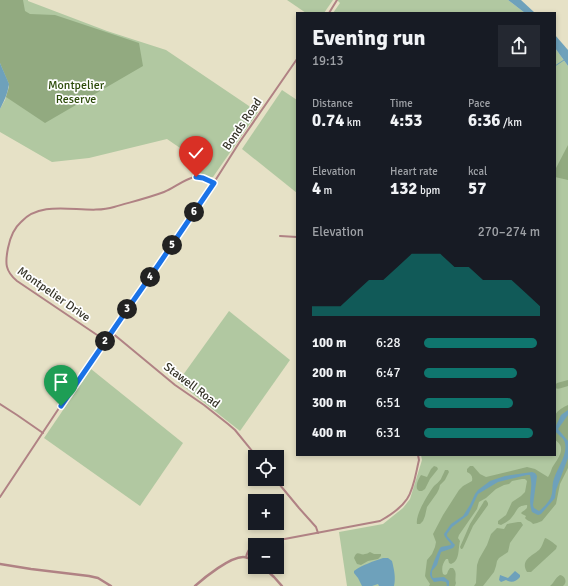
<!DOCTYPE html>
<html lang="en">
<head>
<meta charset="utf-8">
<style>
	:root { --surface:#171b24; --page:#242831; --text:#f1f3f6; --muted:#9ea1a6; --accent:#0f766e }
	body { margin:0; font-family:Signika,sans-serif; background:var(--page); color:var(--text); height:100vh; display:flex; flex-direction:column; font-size:15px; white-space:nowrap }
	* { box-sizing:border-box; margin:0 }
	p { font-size:13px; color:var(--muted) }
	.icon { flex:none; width:22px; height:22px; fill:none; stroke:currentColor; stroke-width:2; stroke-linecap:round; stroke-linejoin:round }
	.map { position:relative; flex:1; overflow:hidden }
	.side { position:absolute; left:296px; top:12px; width:260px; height:444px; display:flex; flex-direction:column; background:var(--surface); border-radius:0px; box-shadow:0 2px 6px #0003 }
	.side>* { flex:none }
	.controls { position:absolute; left:248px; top:450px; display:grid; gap:8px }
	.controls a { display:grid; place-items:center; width:36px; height:36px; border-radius:0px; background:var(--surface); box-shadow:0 2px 6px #0003; font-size:20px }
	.pin { position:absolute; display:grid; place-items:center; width:34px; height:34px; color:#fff; margin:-41px -17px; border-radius:50% 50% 50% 0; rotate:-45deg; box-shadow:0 0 4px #0007 }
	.pin .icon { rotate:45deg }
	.km { position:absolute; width:20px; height:20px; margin:-10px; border-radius:50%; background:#222; color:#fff; font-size:11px; line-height:20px; text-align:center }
	.round { display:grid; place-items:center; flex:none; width:42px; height:42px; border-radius:0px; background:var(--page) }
	.summary { display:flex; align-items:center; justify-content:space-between; height:68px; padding:0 16px }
	h1 { font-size:22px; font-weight:700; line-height:30px }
	.figures { display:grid; grid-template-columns:repeat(3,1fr); gap:6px; height:68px; padding:4px 16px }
	.figures div { display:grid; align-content:center }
	.figures b { font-size:17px; font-weight:700 }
	.figures small { font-size:11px; font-weight:400 }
	.figures p { font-size:11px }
	.chart { height:112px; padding:8px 16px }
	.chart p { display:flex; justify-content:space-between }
	.chart svg { width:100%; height:72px; margin-top:4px; fill:var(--accent); opacity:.7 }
	ul { padding:0 16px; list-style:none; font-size:13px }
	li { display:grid; grid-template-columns:64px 48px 1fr; align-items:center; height:30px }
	li i { height:10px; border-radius:5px; background:var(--accent) }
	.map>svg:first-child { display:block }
	.green { fill:#b1c8a1 }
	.forest { fill:#92aa80 }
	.water { fill:#6ea1bb }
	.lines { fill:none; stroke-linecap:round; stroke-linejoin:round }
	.stream { stroke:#6ea1bb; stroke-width:1 }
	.minor { stroke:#b08284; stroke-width:2 }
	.tertiary { stroke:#b08284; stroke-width:2.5 }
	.route-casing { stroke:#fff; stroke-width:8 }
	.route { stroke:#1a73e8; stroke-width:5 }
	.labels { text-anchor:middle; stroke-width:3.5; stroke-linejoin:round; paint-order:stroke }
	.park-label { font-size:12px; fill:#2b4a09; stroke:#fff }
	.street-label { font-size:12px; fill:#363429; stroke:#fff }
</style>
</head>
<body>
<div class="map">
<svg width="568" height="586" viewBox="0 0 568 586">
	<rect width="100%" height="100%" fill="#e6e1c6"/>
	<g class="green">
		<path d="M0,0H28V1L107,31L166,50L258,112L213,177C209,178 204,174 199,173L196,159L167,139L89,158L52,162L0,132V109L5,100L9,87L0,63Z"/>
		<polygon points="287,0 333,0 324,13 306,13"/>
		<polygon points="337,0 508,0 525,13 333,13 340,3"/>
		<polygon points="555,48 568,66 568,586 347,586 339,532 383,524 403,508 410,499 422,460 421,455 555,455"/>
		<polygon points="282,90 297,100 297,193 242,149"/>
		<polygon points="229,311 290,360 240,431 178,382"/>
		<polygon points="91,369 183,443 140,506 44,438"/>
	</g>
	<g class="forest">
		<polygon points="0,0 23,0 25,11 30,14 55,15 139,43 143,66 45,123 6,97 9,87 9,84 0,63"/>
		<polygon points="568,145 568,180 555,177 555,170"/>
		<path d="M568,380V386C564,387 559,390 555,388V385L557,383Z"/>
		<path d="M568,405V468L560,484L556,504L542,521L537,523L533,524C531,521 527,521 525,518L526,516L522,514L521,513C524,510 528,509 527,505C516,506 518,510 512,517C509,521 505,523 501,525L498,524V521L506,515L512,502L521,496L525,492L527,481L525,479H522L512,481L509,484L504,485L496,489L486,498L479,502L477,509L459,535L458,538L460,541C458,549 460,561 451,564L449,563L448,559H446C443,563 441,568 443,574L445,575L447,574L448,571L450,568H453C458,573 454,578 456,583L455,586H429L430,584L426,578L425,576L427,560L432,554L435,547L436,542L433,534L443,515L459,490L463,486L472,481C473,476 471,474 467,472V469L470,466H473L480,474L486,477L527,467L535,469L548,477C550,474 551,471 552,468C557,459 568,448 555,440V415C558,410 563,407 568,405Z"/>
		<path d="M434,466L437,467L438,469L430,479L425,489L422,491H419L417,489C416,484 418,480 421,475L427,477L431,469Z"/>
		<path d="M445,470H448L449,472L445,480L440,485L439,489L437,493L427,507L425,516L423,521L420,524H417C415,515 428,494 434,486C436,484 439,482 441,479C442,476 444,473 445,470Z"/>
		<polygon points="486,500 488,503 488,505 473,526 463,548 462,549 461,549 460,547 470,524 483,503 484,501"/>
		<polygon points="518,522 521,522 523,525 510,543 508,552 499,558 497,561 496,566 494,572 483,586 474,586 476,583 477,565 479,559 487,545 491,534 497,528 504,529 507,524"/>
		<path d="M545,538C547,538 555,544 557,546L556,549L531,572H527C520,560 532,556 539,550C542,547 543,542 545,538Z"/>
		<path d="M370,552L374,554H381V556L378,559L368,561L361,565L357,564L354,558C357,549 360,556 365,554C367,554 368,553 370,552Z"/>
		<path d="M560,575C565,576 568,582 563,586H550C554,583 555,578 560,575Z"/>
	</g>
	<g class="water">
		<polygon points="508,0 521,0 535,13 525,13"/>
		<polygon points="555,35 568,50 568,66 555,48"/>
		<path d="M0,63L9,84C8,93 4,101 0,109Z"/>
		<path d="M568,410V415L558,429L568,441V458L556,490L555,498L541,514L538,515L532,512C527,498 534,489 530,475H527L498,482L478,494L468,515L452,527L447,534V536L455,545L453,548L441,552L437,565L432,571V576L433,578L444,577L449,581V586H446L447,585L446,582L441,581L434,582C432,579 430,577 430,574C430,571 439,548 441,547C444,546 448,546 451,545C450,541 445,539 444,534L451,524L463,516L470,505L475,494L478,490L490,481L505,476L532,472L535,473L537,476L533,505L534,508L539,511C543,508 549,502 551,497C553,492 552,487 553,482C556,469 568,456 565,443C564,438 558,435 555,431V428L561,415Z"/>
		<path d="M383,558H388L392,561C394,569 396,578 394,586H379L378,584L372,586H362L358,578L354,573V571C362,565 374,561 383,558Z"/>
		<path d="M515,571L520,575V577C516,582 511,583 506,580L501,582L499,580L500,575L508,578Z"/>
	</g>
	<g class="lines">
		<polyline class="stream" points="555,66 564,60"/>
		<g class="minor">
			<polyline points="329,13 337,0"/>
			<polyline points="280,236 297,237"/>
			<polyline points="111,332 175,385 204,405 228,424 235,430 257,457"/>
			<path d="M106,341L17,281C5,271 5,263 8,248C10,238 13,229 21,222C44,197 85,216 114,207C131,202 148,198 164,192C174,188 183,180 194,177C201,176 208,179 214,183"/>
			<polyline points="0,404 17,415 43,433"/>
			<polyline points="275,479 299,508 316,527 318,533"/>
			<polyline points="0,497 75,384 206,195 239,143 297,59"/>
			<path d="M246,557C248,549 251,546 258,544L380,521C389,516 401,508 407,499C414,489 416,472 419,460L418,455"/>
		</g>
		<g class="tertiary">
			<polyline points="0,564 31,569 89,576 98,578 111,586"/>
			<polyline points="263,567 274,577 282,586"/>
			<path d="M195,586C205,577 230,557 243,557C247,557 251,559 255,561"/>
		</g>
	</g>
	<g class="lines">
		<defs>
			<polyline id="route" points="61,406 131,304 159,264 214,183 203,178 196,177"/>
		</defs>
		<use href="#route" class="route-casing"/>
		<use href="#route" class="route"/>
	</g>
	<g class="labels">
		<g class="park-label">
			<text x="76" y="89">Montpelier<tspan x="76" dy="14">Reserve</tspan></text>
		</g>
		<g class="street-label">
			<text transform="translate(242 124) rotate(-56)" y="4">Bonds Road</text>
			<text transform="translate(54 294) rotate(35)" y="4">Montpelier Drive</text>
			<text transform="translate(192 385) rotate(37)" y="4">Stawell Road</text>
		</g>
	</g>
</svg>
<div class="controls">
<a><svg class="icon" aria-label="locate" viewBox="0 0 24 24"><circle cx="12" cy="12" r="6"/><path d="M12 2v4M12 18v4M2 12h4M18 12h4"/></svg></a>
<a>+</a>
<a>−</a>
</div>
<div class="pin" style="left:61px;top:406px;background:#1e9e55"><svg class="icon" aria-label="arrive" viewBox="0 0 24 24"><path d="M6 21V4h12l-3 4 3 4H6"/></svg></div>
<div class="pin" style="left:196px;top:177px;background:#d93025"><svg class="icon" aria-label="check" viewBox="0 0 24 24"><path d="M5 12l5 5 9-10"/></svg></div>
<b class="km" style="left:105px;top:341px">2</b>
<b class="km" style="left:127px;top:309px">3</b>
<b class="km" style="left:150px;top:277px">4</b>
<b class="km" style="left:172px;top:245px">5</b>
<b class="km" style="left:194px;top:212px">6</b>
<section class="side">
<div class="summary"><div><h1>Evening run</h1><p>19:13</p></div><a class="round"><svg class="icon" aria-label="share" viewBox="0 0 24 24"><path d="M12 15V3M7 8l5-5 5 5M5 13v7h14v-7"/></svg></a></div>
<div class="figures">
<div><p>Distance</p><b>0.74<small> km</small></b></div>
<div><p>Time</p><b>4:53</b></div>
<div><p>Pace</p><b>6:36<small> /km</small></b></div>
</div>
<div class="figures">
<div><p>Elevation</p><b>4<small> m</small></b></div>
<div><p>Heart rate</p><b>132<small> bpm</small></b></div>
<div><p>kcal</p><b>57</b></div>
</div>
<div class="chart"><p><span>Elevation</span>270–274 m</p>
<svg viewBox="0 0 160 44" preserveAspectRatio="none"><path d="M0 44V38L10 38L20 38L30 30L40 22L50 22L60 14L70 6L80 6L90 6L100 14L110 14L120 22L130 22L140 22L150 30L160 38V44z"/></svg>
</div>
<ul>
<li><b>100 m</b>6:28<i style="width:97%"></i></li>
<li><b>200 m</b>6:47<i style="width:80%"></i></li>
<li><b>300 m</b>6:51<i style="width:77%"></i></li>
<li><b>400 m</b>6:31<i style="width:94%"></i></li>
</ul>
</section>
</div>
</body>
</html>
